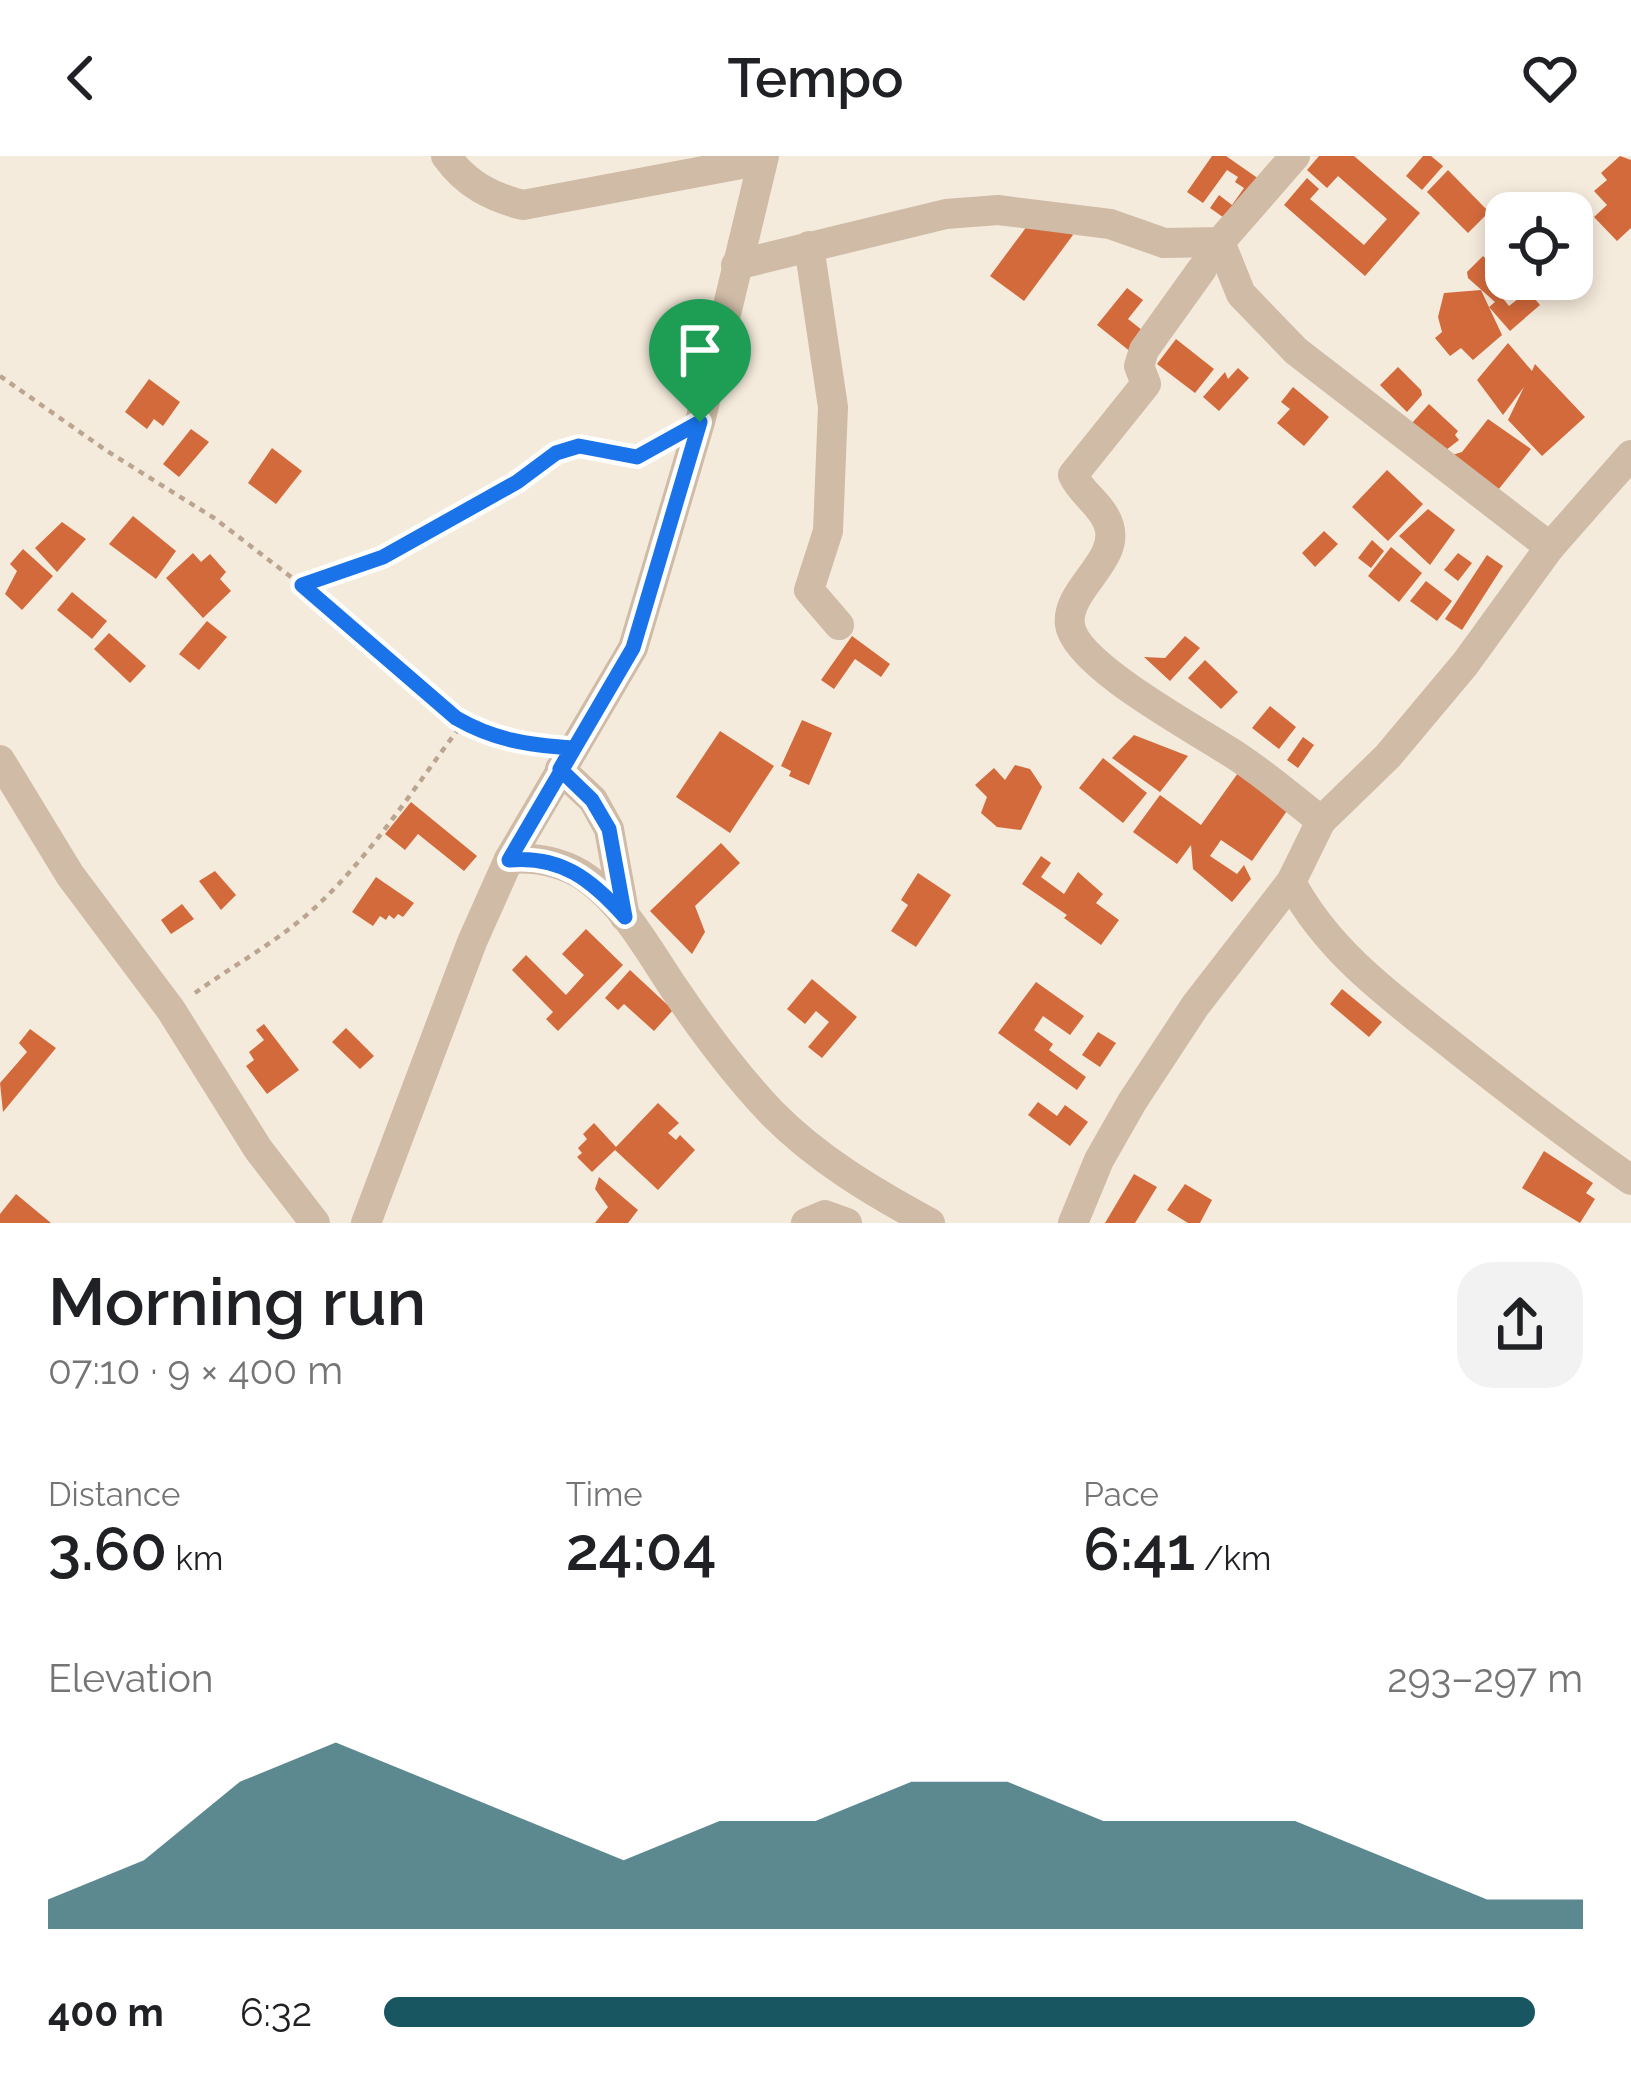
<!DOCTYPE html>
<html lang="en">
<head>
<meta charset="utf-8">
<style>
	:root { --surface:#fff; --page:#f2f2f2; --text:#202124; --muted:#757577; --accent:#185761 }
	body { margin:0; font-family:Raleway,sans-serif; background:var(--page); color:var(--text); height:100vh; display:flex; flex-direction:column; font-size:45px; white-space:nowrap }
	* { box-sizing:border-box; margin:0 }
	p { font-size:39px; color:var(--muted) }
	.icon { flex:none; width:66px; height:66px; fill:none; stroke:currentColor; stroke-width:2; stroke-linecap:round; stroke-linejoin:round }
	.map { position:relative; height:1067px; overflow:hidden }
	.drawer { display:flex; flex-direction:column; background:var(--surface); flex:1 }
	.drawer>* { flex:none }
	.buttons { position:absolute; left:1485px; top:36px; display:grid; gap:24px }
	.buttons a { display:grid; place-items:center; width:108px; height:108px; border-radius:24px; background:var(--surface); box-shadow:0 6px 18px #0003; font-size:60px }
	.pin { position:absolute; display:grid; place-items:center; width:102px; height:102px; color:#fff; margin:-123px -51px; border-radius:50% 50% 50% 0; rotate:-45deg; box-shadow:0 0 12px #0007 }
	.pin .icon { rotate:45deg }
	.round { display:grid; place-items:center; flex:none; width:126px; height:126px; border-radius:36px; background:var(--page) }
	.head { display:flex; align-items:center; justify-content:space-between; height:204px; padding:0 48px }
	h1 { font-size:66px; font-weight:600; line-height:90px }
	.figures { display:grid; grid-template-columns:repeat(3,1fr); gap:18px; height:204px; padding:12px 48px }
	.figures div { display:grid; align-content:center }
	.figures b { font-size:60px; font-weight:600 }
	.figures small { font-size:33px; font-weight:400 }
	.figures p { font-size:33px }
	.chart { height:336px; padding:24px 48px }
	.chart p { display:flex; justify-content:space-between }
	.chart svg { width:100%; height:216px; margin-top:12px; fill:var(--accent); opacity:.7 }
	ul { padding:0 48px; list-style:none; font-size:39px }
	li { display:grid; grid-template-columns:192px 144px 1fr; align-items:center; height:90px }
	li i { height:30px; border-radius:15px; background:var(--accent) }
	header { display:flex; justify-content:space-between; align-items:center; height:156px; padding:0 48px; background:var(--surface); font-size:54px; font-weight:600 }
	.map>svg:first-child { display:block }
	.building { fill:#d36a3b }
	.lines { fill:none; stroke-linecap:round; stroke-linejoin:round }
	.path { stroke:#bba590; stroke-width:4.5; stroke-dasharray:6 6; stroke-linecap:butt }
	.minor { stroke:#cfbba6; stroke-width:30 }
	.route-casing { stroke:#fff; stroke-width:24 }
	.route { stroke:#1a73e8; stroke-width:15 }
</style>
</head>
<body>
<header><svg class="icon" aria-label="back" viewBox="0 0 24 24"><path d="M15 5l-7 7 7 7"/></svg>Tempo<svg class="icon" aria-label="heart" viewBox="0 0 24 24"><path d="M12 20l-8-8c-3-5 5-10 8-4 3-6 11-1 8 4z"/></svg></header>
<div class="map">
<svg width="1631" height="1067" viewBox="0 0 1631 1067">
	<rect width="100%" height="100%" fill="#f5ebdc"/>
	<g class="building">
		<polygon points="1212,0 1226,0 1269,30 1240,73 1210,52 1219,39 1232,49 1244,32 1235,26 1238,21 1227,14 1203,47 1187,36"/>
		<polygon points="1319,0 1354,0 1420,57 1365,120 1284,49 1307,22 1319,33 1310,43 1364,89 1387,63 1338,20 1327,32 1307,14"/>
		<polygon points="1423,0 1431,0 1443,10 1422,34 1406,20"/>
		<polygon points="1620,0 1631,4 1631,72 1617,85 1594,61 1607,49 1594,35 1607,24 1601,17"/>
		<polygon points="1448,14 1489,56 1468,77 1427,36"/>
		<polygon points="1039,54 1073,79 1024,145 990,120"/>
		<polygon points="1483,100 1512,128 1501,140 1509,150 1528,135 1540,149 1510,175 1489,151 1495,146 1468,122 1467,116"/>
		<polygon points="1127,132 1143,144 1128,163 1161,189 1146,208 1097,169"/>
		<polygon points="1481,134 1502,179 1473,204 1461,192 1450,200 1435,182 1442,176 1438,161 1444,137"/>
		<polygon points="1176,183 1214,213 1195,237 1157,208"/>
		<polygon points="1508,187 1532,215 1535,208 1585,261 1542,300 1508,264 1524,231 1503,259 1477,224"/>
		<polygon points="1398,211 1421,234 1422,239 1407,256 1380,229"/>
		<polygon points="1238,212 1249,222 1219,255 1203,241 1225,216 1228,223"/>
		<polygon points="149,223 180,246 163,270 154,263 147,273 125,256"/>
		<polygon points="1293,231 1329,261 1304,290 1277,267 1290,253 1281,246"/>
		<polygon points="1429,248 1458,275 1455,279 1459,284 1441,298 1412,267"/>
		<polygon points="1488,263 1531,293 1494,339 1449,300 1462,296"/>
		<polygon points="191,273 209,286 179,321 163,308"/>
		<polygon points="272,292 302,315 276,348 248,327"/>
		<polygon points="1387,314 1423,348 1388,385 1352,351"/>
		<polygon points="1428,353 1455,374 1430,409 1399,380"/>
		<polygon points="133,360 176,395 156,423 109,388"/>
		<polygon points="62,366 86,383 57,416 35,392"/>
		<polygon points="1324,375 1338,388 1315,411 1302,397"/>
		<polygon points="1372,384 1384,395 1371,412 1358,402"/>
		<polygon points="1391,391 1422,417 1399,446 1368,420"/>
		<polygon points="23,393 53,420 22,454 5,438 17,415 10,408"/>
		<polygon points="193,397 201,406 210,398 226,416 220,423 231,435 203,462 166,422"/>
		<polygon points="1458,397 1472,407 1458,425 1444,414"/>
		<polygon points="1487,399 1503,410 1462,474 1445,463"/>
		<polygon points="1426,425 1452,445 1437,465 1410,445"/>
		<polygon points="72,436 107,465 92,483 57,454"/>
		<polygon points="207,465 227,481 199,514 179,498"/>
		<polygon points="109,477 146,510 130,527 94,493"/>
		<polygon points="852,480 890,508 881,521 855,503 834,533 821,524"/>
		<polygon points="1185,480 1200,492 1170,525 1144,501 1165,502"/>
		<polygon points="1205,504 1238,536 1221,553 1188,522"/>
		<polygon points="1270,550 1296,571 1279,593 1252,572"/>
		<polygon points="802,564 832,577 809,629 789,620 791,615 781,610"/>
		<polygon points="720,575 774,610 730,677 676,641"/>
		<polygon points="1134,579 1188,600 1160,636 1112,602"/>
		<polygon points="1303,581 1314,589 1298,612 1287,604"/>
		<polygon points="1103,602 1147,637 1123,667 1079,632"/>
		<polygon points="1015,609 1030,613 1042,631 1021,674 997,671 981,657 987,641 975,629 994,612 1005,624"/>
		<polygon points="1238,617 1289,652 1252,705 1221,684 1210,700 1237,718 1244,709 1251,723 1232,746 1193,713 1191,689 1177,708 1133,676 1160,639 1201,669"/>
		<polygon points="411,646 477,700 464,715 418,678 405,694 385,678"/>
		<polygon points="721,687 740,707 695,750 705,776 692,798 650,755"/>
		<polygon points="1041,700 1051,707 1041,721 1064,738 1078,716 1103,738 1096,747 1119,764 1101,789 1064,762 1067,759 1022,728"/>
		<polygon points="215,715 236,739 221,754 199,725"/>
		<polygon points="918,717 951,739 916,791 891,775 908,749 901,744"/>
		<polygon points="376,721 414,747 403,761 398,758 394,763 389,759 386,764 380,760 373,770 352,756"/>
		<polygon points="182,748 194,763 171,778 161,764"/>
		<polygon points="586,773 623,809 558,875 546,863 553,856 512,814 526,799 566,839 584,819 562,798"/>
		<polygon points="630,814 673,854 654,875 624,848 618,854 605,842"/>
		<polygon points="812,823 857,861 822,902 808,891 829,866 816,855 805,868 787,853"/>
		<polygon points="1036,826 1084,860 1070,879 1043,860 1034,874 1053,888 1049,894 1086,921 1077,934 998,877"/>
		<polygon points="1342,833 1382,866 1369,881 1330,848"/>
		<polygon points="264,868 299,914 267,938 246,910 254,904 249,896 264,884 256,874"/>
		<polygon points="346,872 374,900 360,913 332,886"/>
		<polygon points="30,873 56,892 3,956 0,927 27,896 19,887"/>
		<polygon points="1098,876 1116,887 1100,911 1082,899"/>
		<polygon points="1038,946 1057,960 1065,949 1088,966 1070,990 1028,959"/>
		<polygon points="658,947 679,967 668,977 676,984 680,979 695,994 658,1034 615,994 592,1016 577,1001 582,997 578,992 587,983 583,978 594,967 616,991"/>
		<polygon points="1544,995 1593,1027 1586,1037 1595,1043 1580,1067 1522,1032"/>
		<polygon points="1134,1018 1157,1031 1135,1067 1105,1067"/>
		<polygon points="599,1021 638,1054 628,1067 595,1067 608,1051 595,1033"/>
		<polygon points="1185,1028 1212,1044 1200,1067 1188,1067 1167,1054"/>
		<polygon points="16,1038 51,1067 0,1067 0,1058"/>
	</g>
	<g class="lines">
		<g class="path">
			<polyline points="0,220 107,295 214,362 325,447 456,562 482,578 515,588 545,590"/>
			<path d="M302,429C377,407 443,367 511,329C527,320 541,305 558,297C599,277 619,314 664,288"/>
			<path d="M195,837C238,806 286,781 324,743C377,691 418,626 463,567"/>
		</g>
		<g class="minor">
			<path d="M446,0C466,28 491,41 523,49L762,4"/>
			<polyline points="1220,86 1241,138 1296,195 1550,391"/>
			<polyline points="809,90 833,251 828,375 809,434 839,469"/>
			<polyline points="736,109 946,58 998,54 1110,68 1164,87 1220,86 1295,0"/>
			<path d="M1202,113L1144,194L1139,210L1146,228L1073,319C1081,338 1103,349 1109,370C1120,405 1065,434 1070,469C1076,511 1205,578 1241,603C1269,622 1295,644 1321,665"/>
			<polyline points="0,604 70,719 171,854 258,993 315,1067"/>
			<polyline points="560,613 593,644 609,673 625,761"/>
			<path d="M509,703C537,701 564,706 588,723C625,750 649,795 674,832C703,875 736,919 771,956C817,1003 873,1036 930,1067"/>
			<path d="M1291,726C1328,796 1391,841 1453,890C1511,936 1570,981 1631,1024"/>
			<polyline points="366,1067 472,786 509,703 633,492 700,266 764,0"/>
			<polyline points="806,1067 825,1059 847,1067"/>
			<polyline points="1073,1067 1099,1004 1132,946 1195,850 1291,726 1321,665 1388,600 1465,508 1550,391 1631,299"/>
		</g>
	</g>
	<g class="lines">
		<defs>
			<path id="route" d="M700,266L637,301L579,290L556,297L517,326L383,401L302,429L456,562C494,584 528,589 572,592L560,613L592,644L609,673L625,761C592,724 561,699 509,704L633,492L700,266"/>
		</defs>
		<use href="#route" class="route-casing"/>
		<use href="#route" class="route"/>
	</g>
</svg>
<div class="buttons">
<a><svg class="icon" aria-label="locate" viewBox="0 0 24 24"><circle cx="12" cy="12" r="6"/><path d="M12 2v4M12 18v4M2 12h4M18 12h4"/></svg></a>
</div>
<div class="pin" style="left:700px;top:266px;background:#1e9e55"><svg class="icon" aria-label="arrive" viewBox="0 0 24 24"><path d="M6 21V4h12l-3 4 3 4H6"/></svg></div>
</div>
<section class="drawer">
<div class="head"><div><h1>Morning run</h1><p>07:10 · 9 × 400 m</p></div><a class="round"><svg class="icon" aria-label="share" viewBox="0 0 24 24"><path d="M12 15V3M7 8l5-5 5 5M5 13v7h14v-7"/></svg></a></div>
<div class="figures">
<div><p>Distance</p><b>3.60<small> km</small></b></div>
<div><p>Time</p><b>24:04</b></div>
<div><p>Pace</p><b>6:41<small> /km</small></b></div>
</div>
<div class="chart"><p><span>Elevation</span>293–297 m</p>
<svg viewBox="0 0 160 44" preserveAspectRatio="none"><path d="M0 44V38L10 30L20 14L30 6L40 14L50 22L60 30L70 22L80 22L90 14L100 14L110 22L120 22L130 22L140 30L150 38L160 38V44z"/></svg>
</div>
<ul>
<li><b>400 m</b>6:32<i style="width:96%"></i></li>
</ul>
</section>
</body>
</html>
